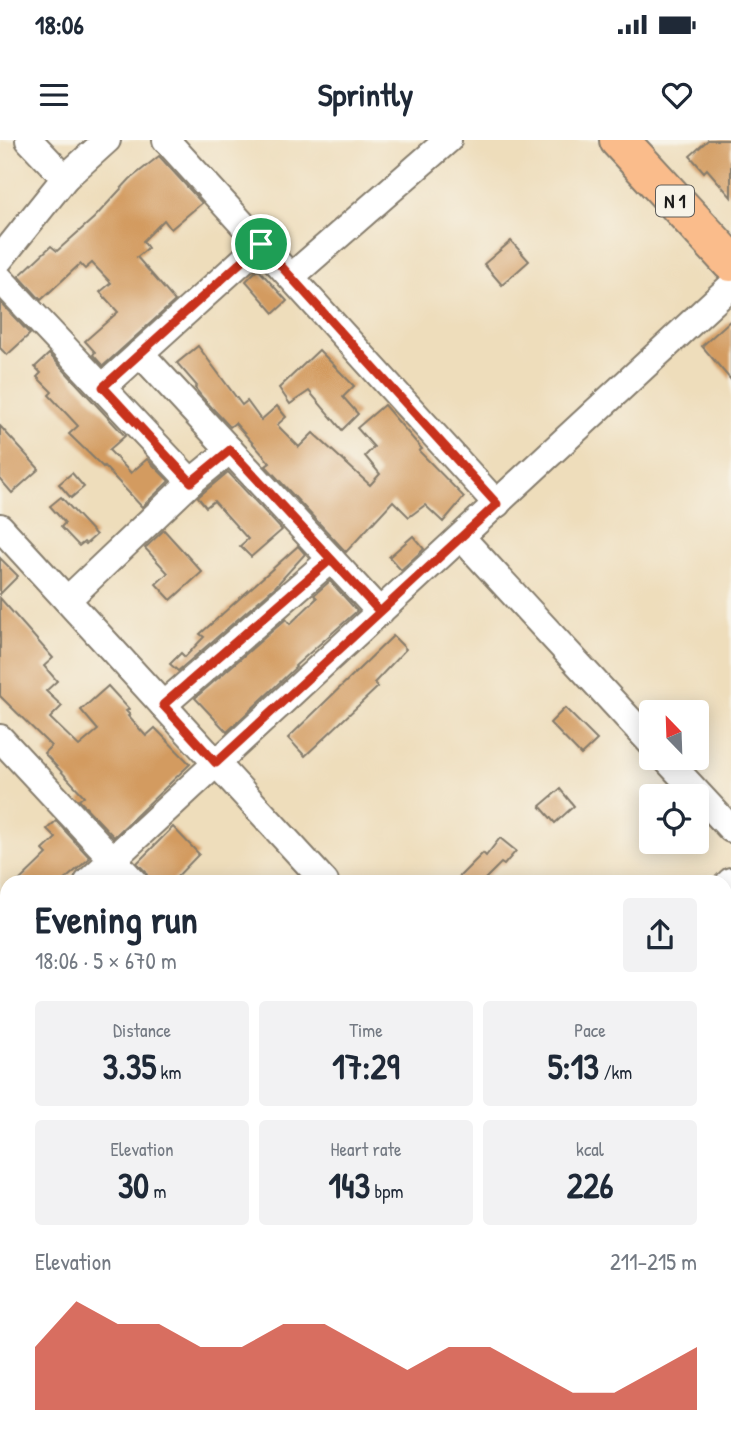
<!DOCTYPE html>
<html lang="en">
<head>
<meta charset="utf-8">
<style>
	:root { --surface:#fff; --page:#f2f2f3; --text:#1f2937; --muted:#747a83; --accent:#c8321e }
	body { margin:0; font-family:"Patrick Hand",sans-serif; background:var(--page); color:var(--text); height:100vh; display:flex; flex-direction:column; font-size:26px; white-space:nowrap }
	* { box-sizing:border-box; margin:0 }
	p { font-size:23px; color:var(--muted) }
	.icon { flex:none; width:38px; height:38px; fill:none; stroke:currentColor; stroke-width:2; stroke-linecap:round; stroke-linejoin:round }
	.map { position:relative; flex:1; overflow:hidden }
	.sheet { position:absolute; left:0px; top:735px; width:732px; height:567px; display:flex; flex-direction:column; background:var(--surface); border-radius:21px 21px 0 0; box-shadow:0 4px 18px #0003 }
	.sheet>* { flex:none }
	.needle { width:46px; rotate:337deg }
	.controls { position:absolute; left:639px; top:560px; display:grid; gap:14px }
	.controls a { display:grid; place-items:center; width:70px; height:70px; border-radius:7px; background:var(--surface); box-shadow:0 4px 18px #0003; font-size:35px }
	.pin { position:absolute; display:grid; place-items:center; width:60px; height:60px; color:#fff; margin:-30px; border:4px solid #fff; border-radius:50%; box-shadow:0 2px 7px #0007 }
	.round { display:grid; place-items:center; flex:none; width:74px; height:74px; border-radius:7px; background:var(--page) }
	.headline { display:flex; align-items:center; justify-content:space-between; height:119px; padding:0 35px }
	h1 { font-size:38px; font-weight:800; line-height:52px }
	.metrics { display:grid; grid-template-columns:repeat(3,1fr); gap:10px; height:119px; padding:7px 35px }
	.metrics div { display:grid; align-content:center; border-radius:7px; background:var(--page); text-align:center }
	.metrics b { font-size:35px; font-weight:800 }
	.metrics small { font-size:19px; font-weight:400 }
	.metrics p { font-size:19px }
	.chart { height:196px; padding:14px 35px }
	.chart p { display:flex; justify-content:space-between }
	.chart svg { width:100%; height:126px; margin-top:7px; fill:var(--accent); opacity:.7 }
	.status { display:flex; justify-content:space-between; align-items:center; height:49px; padding:0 35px; background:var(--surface); direction:ltr }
	.status svg { height:19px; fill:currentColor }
	header { display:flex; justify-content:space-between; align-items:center; height:91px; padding:0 35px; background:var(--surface); font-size:32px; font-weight:800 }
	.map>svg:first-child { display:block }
	.building { fill:#d39b60 }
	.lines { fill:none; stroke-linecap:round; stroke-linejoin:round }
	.minor-casing { stroke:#857c6c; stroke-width:30 }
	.major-casing { stroke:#857c6c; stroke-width:37 }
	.highway-casing { stroke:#857c6c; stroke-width:42 }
	.minor { stroke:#fff; stroke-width:26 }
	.major { stroke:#fabc8b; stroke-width:33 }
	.highway { stroke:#fabc8b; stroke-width:38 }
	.route-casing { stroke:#fff; stroke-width:14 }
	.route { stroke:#c8321e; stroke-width:9 }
	.labels { text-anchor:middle; stroke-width:6; stroke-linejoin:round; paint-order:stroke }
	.shield { fill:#f7f3e8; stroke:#5e5c59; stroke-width:2 }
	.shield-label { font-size:19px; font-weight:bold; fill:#1c1c1c }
</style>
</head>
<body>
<div class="status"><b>18:06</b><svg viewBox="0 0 49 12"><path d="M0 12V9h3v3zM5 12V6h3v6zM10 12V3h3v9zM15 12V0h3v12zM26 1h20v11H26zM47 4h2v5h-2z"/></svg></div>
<header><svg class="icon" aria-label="menu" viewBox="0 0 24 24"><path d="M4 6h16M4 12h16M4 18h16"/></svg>Sprintly<svg class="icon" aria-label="heart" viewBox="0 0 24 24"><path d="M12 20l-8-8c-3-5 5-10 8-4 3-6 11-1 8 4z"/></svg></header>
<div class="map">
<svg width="731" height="1302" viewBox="0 0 731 1302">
	<rect width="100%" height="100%" fill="#f7f3e8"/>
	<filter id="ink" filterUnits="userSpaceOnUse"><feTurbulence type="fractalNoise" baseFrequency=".0143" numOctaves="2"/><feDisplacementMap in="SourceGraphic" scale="14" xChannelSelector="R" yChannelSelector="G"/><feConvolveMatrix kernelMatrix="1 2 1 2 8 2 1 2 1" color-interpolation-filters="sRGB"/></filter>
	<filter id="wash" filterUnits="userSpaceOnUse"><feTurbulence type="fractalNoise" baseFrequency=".00686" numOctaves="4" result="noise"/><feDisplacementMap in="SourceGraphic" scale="28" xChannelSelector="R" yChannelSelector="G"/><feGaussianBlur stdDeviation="1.57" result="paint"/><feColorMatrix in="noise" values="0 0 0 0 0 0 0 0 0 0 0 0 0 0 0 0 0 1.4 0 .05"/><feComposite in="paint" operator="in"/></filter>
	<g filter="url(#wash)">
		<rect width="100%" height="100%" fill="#edb"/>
		<g id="blocks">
			<g class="building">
				<polygon points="708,0 731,0 731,57 707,29 704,32 690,16"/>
				<polygon points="159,16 202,63 171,89 164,80 143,101 148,108 137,117 175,161 103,226 93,215 95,212 85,201 118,172 100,152 111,143 92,123 85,129 80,124 41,160 19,136 51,106 57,111 94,78 130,39"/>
				<polygon points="511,101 529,121 502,145 484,124"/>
				<polygon points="258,129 287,161 274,173 246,141"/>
				<polygon points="0,162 30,194 7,215 0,208"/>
				<polygon points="731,180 731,240 702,206"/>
				<polygon points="198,206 242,265 247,261 261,280 277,266 286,277 277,285 299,307 313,293 370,345 380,334 365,316 374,307 357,288 384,265 422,309 419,311 464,357 443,382 425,365 409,377 393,361 346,412 266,326 270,323 235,283 230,287 203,258 195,248 197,246 177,223"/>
				<polygon points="319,210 354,246 343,257 358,274 342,290 309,251 290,264 279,248"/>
				<polygon points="49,214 125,296 109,310 131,333 147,319 169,341 142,367 104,326 103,327 69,294 78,286 49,255 52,252 37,237 41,233 35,227"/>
				<polygon points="0,286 39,329 12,353 0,339"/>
				<polygon points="228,332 282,390 251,417 240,406 248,399 214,361 206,367 198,357"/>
				<polygon points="72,333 84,347 71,358 59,344"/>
				<polygon points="61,357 96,395 86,404 84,402 79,406 61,387 65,383 50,366"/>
				<polygon points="164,390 202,432 171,460 156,444 168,433 145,408"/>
				<polygon points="413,396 424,409 401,430 389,417"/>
				<polygon points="298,406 305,414 275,447 178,531 170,524 181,513 185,517 204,497 200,494"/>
				<polygon points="0,418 18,436 0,454"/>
				<polygon points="330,441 357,471 295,526 296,527 227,592 195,558 286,479 290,484 317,458 314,455"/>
				<polygon points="0,458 53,518 44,526 57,541 46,551 62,566 50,578 79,606 98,590 81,570 108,546 129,569 126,571 130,575 128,576 146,596 155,588 190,624 114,697 79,660 84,656 44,613 51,606 0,556"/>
				<polygon points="393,496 406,509 374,543 378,547 305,616 288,598"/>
				<polygon points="565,568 597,600 581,615 550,583"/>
				<polygon points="560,649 574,666 555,683 540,666"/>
				<polygon points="56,681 90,718 62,742 18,742 47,714 43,710 56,698 47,689"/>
				<polygon points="173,687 199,714 172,742 149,742 146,732 137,723"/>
				<polygon points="500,698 516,711 504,725 501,723 482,742 454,742 483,713 486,716"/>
			</g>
		</g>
	</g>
	<g filter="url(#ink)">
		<use href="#blocks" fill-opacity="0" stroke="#857c6c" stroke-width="2"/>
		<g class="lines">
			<defs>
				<g id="minor">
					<polyline points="29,0 65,38"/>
					<polyline points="166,0 497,364"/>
					<polyline points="0,119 65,38 107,0"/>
					<polyline points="292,136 448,0"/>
					<polyline points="0,139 191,342"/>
					<polyline points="140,213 380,472"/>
					<polyline points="103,247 261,104"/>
					<polyline points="0,387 325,742"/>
					<polyline points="461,397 651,603"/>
					<polyline points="67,460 191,342 230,310"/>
					<polyline points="163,565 331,419"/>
					<polyline points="0,598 134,742"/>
					<polyline points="665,618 731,689"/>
					<polyline points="88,742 731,146"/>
					<polyline points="724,748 731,741"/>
					<polyline points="0,824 7,817"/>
					<polyline points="0,944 7,951"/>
					<polyline points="0,1141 7,1149"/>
					<polyline points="724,1178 731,1186"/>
					<polyline points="143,1295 150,1302"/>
					<polyline points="321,1295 327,1302"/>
					<polyline points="476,1295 482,1302"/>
					<polyline points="651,1295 657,1302"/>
					<polyline points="31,1302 38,1295"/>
				</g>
				<g id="major">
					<polyline points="724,1032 731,1026"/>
					<polyline points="442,1302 450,1295"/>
				</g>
				<polyline id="highway" points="619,0 731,122"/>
			</defs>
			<use href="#minor" class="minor-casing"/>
			<use href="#major" class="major-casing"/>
			<use href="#highway" class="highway-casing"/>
			<use href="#minor" class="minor"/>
			<use href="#major" class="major"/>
			<use href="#highway" class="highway"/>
		</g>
	</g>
	<g class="lines" filter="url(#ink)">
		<defs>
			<polyline id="route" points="261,104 103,247 191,342 230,310 380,472 216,623 163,565 331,419 380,472 497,364 261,104"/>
		</defs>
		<use href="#route" class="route-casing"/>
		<use href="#route" class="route"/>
	</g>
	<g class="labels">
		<rect class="shield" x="656" y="45.5" width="38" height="31" rx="5"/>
		<g class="shield-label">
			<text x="675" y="68">N 1</text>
		</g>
	</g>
</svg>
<div class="controls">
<a><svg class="needle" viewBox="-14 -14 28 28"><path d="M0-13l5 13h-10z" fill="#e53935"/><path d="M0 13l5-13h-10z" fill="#747a83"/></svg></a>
<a><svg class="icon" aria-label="locate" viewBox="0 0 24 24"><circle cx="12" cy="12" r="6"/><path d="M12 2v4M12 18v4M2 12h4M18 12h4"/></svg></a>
</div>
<div class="pin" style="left:261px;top:104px;background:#1e9e55"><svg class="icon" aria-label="arrive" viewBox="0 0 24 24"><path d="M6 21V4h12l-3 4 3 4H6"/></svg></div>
<section class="sheet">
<div class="headline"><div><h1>Evening run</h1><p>18:06 · 5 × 670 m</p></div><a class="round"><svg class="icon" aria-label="share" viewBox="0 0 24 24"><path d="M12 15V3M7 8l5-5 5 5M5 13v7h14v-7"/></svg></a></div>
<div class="metrics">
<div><p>Distance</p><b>3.35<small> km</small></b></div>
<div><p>Time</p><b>17:29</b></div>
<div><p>Pace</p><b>5:13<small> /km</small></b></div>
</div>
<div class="metrics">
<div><p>Elevation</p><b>30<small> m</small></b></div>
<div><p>Heart rate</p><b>143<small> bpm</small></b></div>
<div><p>kcal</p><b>226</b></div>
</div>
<div class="chart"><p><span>Elevation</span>211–215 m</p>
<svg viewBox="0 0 160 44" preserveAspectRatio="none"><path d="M0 44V22L10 6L20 14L30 14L40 22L50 22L60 14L70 14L80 22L90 30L100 22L110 22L120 30L130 38L140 38L150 30L160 22V44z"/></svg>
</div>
</section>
</div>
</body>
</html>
